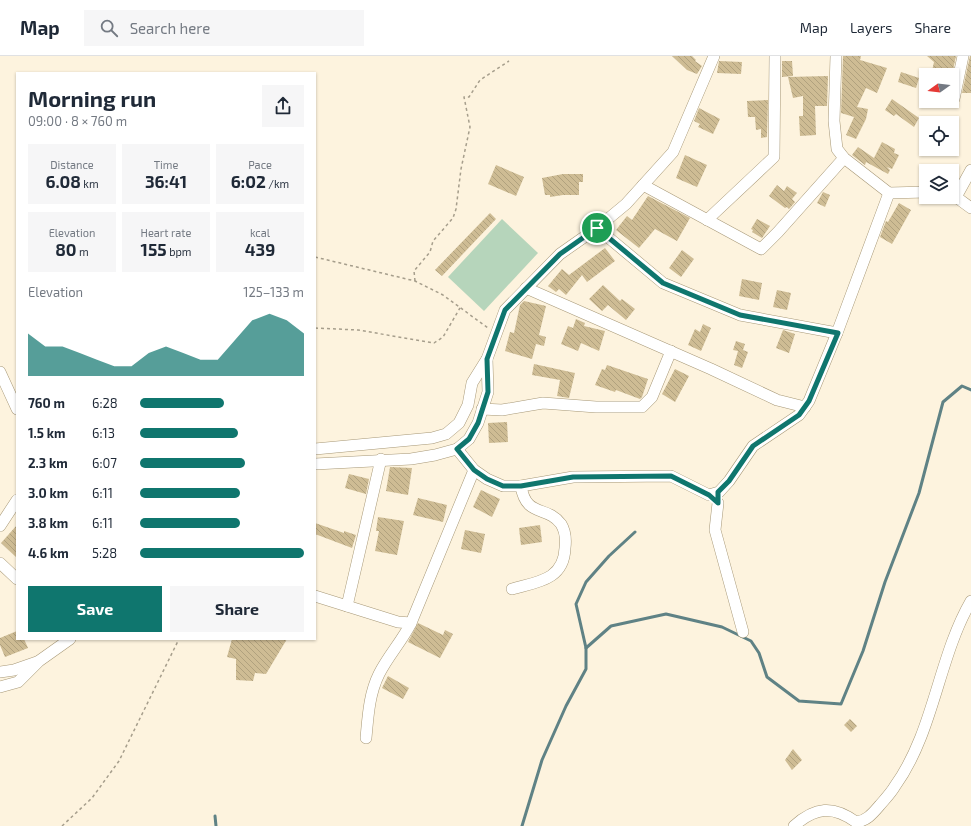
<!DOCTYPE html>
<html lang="en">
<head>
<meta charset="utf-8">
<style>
	:root { --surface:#fff; --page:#f6f6f7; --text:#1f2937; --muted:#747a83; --line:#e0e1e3; --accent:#0f766e }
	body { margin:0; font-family:"Exo 2",sans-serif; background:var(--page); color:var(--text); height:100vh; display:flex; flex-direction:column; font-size:15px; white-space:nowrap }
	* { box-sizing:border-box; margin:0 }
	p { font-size:13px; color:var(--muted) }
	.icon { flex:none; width:22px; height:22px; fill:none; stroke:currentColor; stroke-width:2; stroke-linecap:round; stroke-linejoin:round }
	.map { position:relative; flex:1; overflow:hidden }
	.details { position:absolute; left:16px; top:16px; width:300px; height:568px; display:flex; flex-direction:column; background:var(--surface); border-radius:0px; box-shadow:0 1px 3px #0004 }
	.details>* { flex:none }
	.needle { width:26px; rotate:255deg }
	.fabs { position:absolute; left:919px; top:12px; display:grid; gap:8px }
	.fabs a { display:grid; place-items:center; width:40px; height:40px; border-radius:0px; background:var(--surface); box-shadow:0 1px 3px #0004; font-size:20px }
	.pin { position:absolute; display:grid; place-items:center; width:34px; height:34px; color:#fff; margin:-17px; border:2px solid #fff; border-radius:50%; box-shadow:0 1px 4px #0007 }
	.round { display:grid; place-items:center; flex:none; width:42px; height:42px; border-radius:0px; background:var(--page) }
	.overview { display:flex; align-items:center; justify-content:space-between; height:68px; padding:0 12px }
	h1 { font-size:22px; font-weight:700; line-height:30px }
	.stats { display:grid; grid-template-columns:repeat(3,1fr); gap:6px; height:68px; padding:4px 12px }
	.stats div { display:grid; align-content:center; border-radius:0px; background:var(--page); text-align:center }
	.stats b { font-size:17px; font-weight:700 }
	.stats small { font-size:11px; font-weight:400 }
	.stats p { font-size:11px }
	.chart { height:112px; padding:8px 12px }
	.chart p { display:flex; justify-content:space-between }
	.chart svg { width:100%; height:72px; margin-top:4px; fill:var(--accent); opacity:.7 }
	.action { display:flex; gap:8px; margin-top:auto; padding:8px 12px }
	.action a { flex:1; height:46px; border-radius:0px; background:var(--accent); color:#fff; font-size:16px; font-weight:700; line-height:46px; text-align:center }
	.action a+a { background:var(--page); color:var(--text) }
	ul { padding:0 12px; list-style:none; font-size:13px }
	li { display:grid; grid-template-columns:64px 48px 1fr; align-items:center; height:30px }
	li i { height:10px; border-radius:5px; background:var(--accent) }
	header { display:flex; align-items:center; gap:24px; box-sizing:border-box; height:56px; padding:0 20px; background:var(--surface); border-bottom:1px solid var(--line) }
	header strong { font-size:19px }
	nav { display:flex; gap:22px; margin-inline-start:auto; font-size:14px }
	.search { width:280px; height:36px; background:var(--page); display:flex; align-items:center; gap:10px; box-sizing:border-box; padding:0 14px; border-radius:0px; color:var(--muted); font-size:15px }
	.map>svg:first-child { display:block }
	.green { fill:#b6d5bb }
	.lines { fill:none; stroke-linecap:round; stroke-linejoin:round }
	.stream { stroke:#5f8285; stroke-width:3 }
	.building { fill:url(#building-back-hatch) }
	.minor-casing { stroke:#a79877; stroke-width:12 }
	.path { stroke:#a69e8c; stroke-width:1.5; stroke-dasharray:3 3; stroke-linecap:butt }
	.minor { stroke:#fff; stroke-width:11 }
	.route-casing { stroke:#fff; stroke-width:8 }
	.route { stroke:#0f766e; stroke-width:5 }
</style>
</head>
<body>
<header>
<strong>Map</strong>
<div class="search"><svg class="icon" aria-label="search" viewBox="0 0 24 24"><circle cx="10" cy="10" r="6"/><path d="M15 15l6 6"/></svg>Search here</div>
<nav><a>Map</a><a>Layers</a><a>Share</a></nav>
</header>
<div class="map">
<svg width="971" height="770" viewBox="0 0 971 770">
	<defs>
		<pattern id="building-back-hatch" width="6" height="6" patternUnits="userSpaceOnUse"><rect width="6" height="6" fill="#cebc94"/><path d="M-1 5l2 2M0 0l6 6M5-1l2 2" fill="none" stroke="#b0a17e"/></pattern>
	</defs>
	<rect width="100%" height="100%" fill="#fdf3de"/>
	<polygon class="green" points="502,163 538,197 484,255 448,221"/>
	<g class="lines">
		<g class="stream">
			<polyline points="586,592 611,570 666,558 722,571 751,585 759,597 767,621 799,645 841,648 863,595 885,526 919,437 943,346 962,330 971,334"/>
			<polyline points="215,760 216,770"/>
			<polyline points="522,770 542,704 566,650 586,613 586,592 576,548 586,526 609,500 635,476"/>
		</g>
	</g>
	<g class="building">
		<polygon points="672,0 692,0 696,4 695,5 702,10 697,18 687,14"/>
		<polygon points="843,0 861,0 860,4 887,12 877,37 866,32 857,51 868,53 866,63 856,83 846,79 854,61 841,57"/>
		<polygon points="927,0 956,0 952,19 932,15 934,6"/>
		<polygon points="970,0 971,0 971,37 962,37"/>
		<polygon points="719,5 742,6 741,18 717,17"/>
		<polygon points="782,5 792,5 793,20 782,21"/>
		<polygon points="901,16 919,22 916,32 898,26"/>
		<polygon points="828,20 827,50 815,50 816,79 800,80 799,60 803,60 803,40 793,42 788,21"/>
		<polygon points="892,43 919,62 914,71 896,58 894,60 885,54"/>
		<polygon points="768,44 767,81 761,82 761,73 756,74 755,61 748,61 747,45"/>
		<polygon points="699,52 720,63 713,78 698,71 700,68 694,65"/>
		<polygon points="882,86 895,93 894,97 899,99 892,113 887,111 890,114 888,118 866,106 865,109 852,99 858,91 874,102"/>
		<polygon points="685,99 707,109 697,131 676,122"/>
		<polygon points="496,109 524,121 516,140 488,128"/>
		<polygon points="563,118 583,118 583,126 579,126 579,139 563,139 550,141 550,139 545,139 542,122"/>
		<polygon points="777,129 784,135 787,130 797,137 792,143 795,146 789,153 787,151 785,152 769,140"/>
		<polygon points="823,136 830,139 825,151 817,147"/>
		<polygon points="648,140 690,162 677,185 655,173 639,192 616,174 627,160 632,164"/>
		<polygon points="899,147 911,154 892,188 880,181 886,165 888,166"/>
		<polygon points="490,157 496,163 442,220 435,214"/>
		<polygon points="757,163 770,170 762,182 752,176 753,174 751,173"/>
		<polygon points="605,192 615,205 587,226 582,219 566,239 559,233 556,236 548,230 562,213 569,219"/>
		<polygon points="682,194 694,203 681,221 669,212"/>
		<polygon points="742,223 762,227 759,244 739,240"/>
		<polygon points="603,229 620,245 622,243 635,253 626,264 608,249 602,255 589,243"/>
		<polygon points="777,234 791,237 787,254 773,251"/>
		<polygon points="524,245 546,250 539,279 546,281 544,290 536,288 532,303 505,295 510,276 514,277 520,249"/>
		<polygon points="576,263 585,267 584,270 605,275 599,295 581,287 578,295 561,288 568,270 573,272"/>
		<polygon points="703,268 711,272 701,295 688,289 695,273 700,276"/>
		<polygon points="783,274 795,278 789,297 776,292"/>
		<polygon points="736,285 745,288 743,294 748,296 742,312 734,309 738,295 733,294"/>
		<polygon points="534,308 575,317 569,342 557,340 560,324 532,319"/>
		<polygon points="607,309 648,323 642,341 640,343 616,334 615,336 595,329 602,313 605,314"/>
		<polygon points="675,313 689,320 675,346 662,338"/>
		<polygon points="507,366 508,386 489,387 488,367"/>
		<polygon points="390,411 412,412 408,439 386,435"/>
		<polygon points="349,418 369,423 366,438 345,432"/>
		<polygon points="481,434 500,443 492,461 473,451"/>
		<polygon points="418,442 447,449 443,466 413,459"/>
		<polygon points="378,461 404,465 397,499 375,495 379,475 376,475"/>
		<polygon points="315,467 344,477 344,475 356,479 352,492 315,478"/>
		<polygon points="17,469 17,502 1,487"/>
		<polygon points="540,469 542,486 521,489 519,472"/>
		<polygon points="465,474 485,478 481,497 461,493"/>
		<polygon points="418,567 443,579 445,574 453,578 440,602 408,586"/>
		<polygon points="17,575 17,583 24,583 28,592 5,601 0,589 0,582"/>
		<polygon points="232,583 287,583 266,618 255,617 253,625 236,624 236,603 227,601"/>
		<polygon points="388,620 409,632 403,643 382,632"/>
		<polygon points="850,663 857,670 851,676 844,669"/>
		<polygon points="793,693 802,704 792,714 785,704"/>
	</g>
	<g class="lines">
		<defs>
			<g id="minor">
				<polyline points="836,0 834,65 837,93 844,102 889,137 926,136"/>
				<polyline points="954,43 963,0"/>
				<polyline points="643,129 761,193 778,176 844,102"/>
				<polyline points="952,140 956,141 971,152"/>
				<polyline points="956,141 971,114"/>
				<polyline points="707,164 774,101 775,0"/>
				<polyline points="597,172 663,227 740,259 837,277"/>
				<polyline points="526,232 711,313 777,344 805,351"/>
				<polyline points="0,316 17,353"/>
				<polyline points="482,353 502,354 543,347 596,351 642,351 652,341 671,295"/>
				<polyline points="315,393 432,382 446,378 459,367 468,349 472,327 487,303 505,254 560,198 597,172 626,148 673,96 714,0"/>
				<polyline points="457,393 474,414 487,423 503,430 521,430 573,421 671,420 709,439 719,436 729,425 753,390 799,359 809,345 837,277 889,137"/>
				<polyline points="315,408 411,403 435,399 457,393 469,383 478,367 488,336 487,303"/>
				<polyline points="718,447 715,474 743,576"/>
				<polyline points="0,470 17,444"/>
				<polyline points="0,507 17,523"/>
				<path d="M512,533C537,526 564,524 565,492C566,484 566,476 561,468C547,449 526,462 521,430"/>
				<polyline points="315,540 398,566 411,567 474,414"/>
				<polyline points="347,550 381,403"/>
				<polyline points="0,616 14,614 37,606"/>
				<polyline points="0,631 18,626 39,605 70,583"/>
				<path d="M366,682C368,661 369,638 379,618C388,600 402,585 411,567"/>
				<path d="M794,770C815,751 833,749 856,766C867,765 873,757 880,749C885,743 891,737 895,730C934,676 938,602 971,545"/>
			</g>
		</defs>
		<use href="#minor" class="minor-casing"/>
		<g class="path">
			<polyline points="315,201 415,225 443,239 488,272"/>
			<polyline points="415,225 414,215 430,196 433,185 453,162 456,153 461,113 470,71 464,41 469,41 480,24 509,5"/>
			<polyline points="315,272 358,274 434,287 443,281 460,252"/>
			<polyline points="62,770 92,742 119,705 179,583"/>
		</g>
		<use href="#minor" class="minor"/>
	</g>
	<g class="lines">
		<defs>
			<polygon id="route" points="597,172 663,227 740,259 838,277 809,345 799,359 753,390 729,425 718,436 718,447 709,439 671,420 573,421 521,430 503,430 487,423 474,414 457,393 469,383 478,367 488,336 487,303 505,254 560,198"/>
		</defs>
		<use href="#route" class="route-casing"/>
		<use href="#route" class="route"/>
	</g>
</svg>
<div class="fabs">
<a><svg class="needle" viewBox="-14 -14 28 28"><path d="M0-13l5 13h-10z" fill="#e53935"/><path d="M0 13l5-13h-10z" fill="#747a83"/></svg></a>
<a><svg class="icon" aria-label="locate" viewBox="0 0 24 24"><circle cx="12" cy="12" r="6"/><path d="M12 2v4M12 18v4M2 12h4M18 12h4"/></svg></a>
<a><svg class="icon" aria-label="layers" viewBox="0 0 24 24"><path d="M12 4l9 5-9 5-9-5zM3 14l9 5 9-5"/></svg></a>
</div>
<div class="pin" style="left:597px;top:172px;background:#1e9e55"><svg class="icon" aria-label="arrive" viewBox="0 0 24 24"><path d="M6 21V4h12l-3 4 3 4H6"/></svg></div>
<section class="details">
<div class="overview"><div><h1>Morning run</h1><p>09:00 · 8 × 760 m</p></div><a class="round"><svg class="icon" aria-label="share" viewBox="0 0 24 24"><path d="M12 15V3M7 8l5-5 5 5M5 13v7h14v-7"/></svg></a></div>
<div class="stats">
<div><p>Distance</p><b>6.08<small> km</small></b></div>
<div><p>Time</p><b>36:41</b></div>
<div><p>Pace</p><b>6:02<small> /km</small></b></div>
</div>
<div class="stats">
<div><p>Elevation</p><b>80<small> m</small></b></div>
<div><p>Heart rate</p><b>155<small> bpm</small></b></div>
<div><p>kcal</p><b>439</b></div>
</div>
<div class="chart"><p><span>Elevation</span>125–133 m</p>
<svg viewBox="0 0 160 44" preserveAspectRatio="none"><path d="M0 44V18L10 26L20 26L30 30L40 34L50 38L60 38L70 30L80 26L90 30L100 34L110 34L120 22L130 10L140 6L150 10L160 18V44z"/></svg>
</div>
<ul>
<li><b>760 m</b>6:28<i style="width:51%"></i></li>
<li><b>1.5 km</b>6:13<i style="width:60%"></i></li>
<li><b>2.3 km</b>6:07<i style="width:64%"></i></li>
<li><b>3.0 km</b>6:11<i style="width:61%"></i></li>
<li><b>3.8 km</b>6:11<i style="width:61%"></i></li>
<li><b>4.6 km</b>5:28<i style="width:100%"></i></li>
</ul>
<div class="action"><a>Save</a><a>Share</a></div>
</section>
</div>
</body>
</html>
